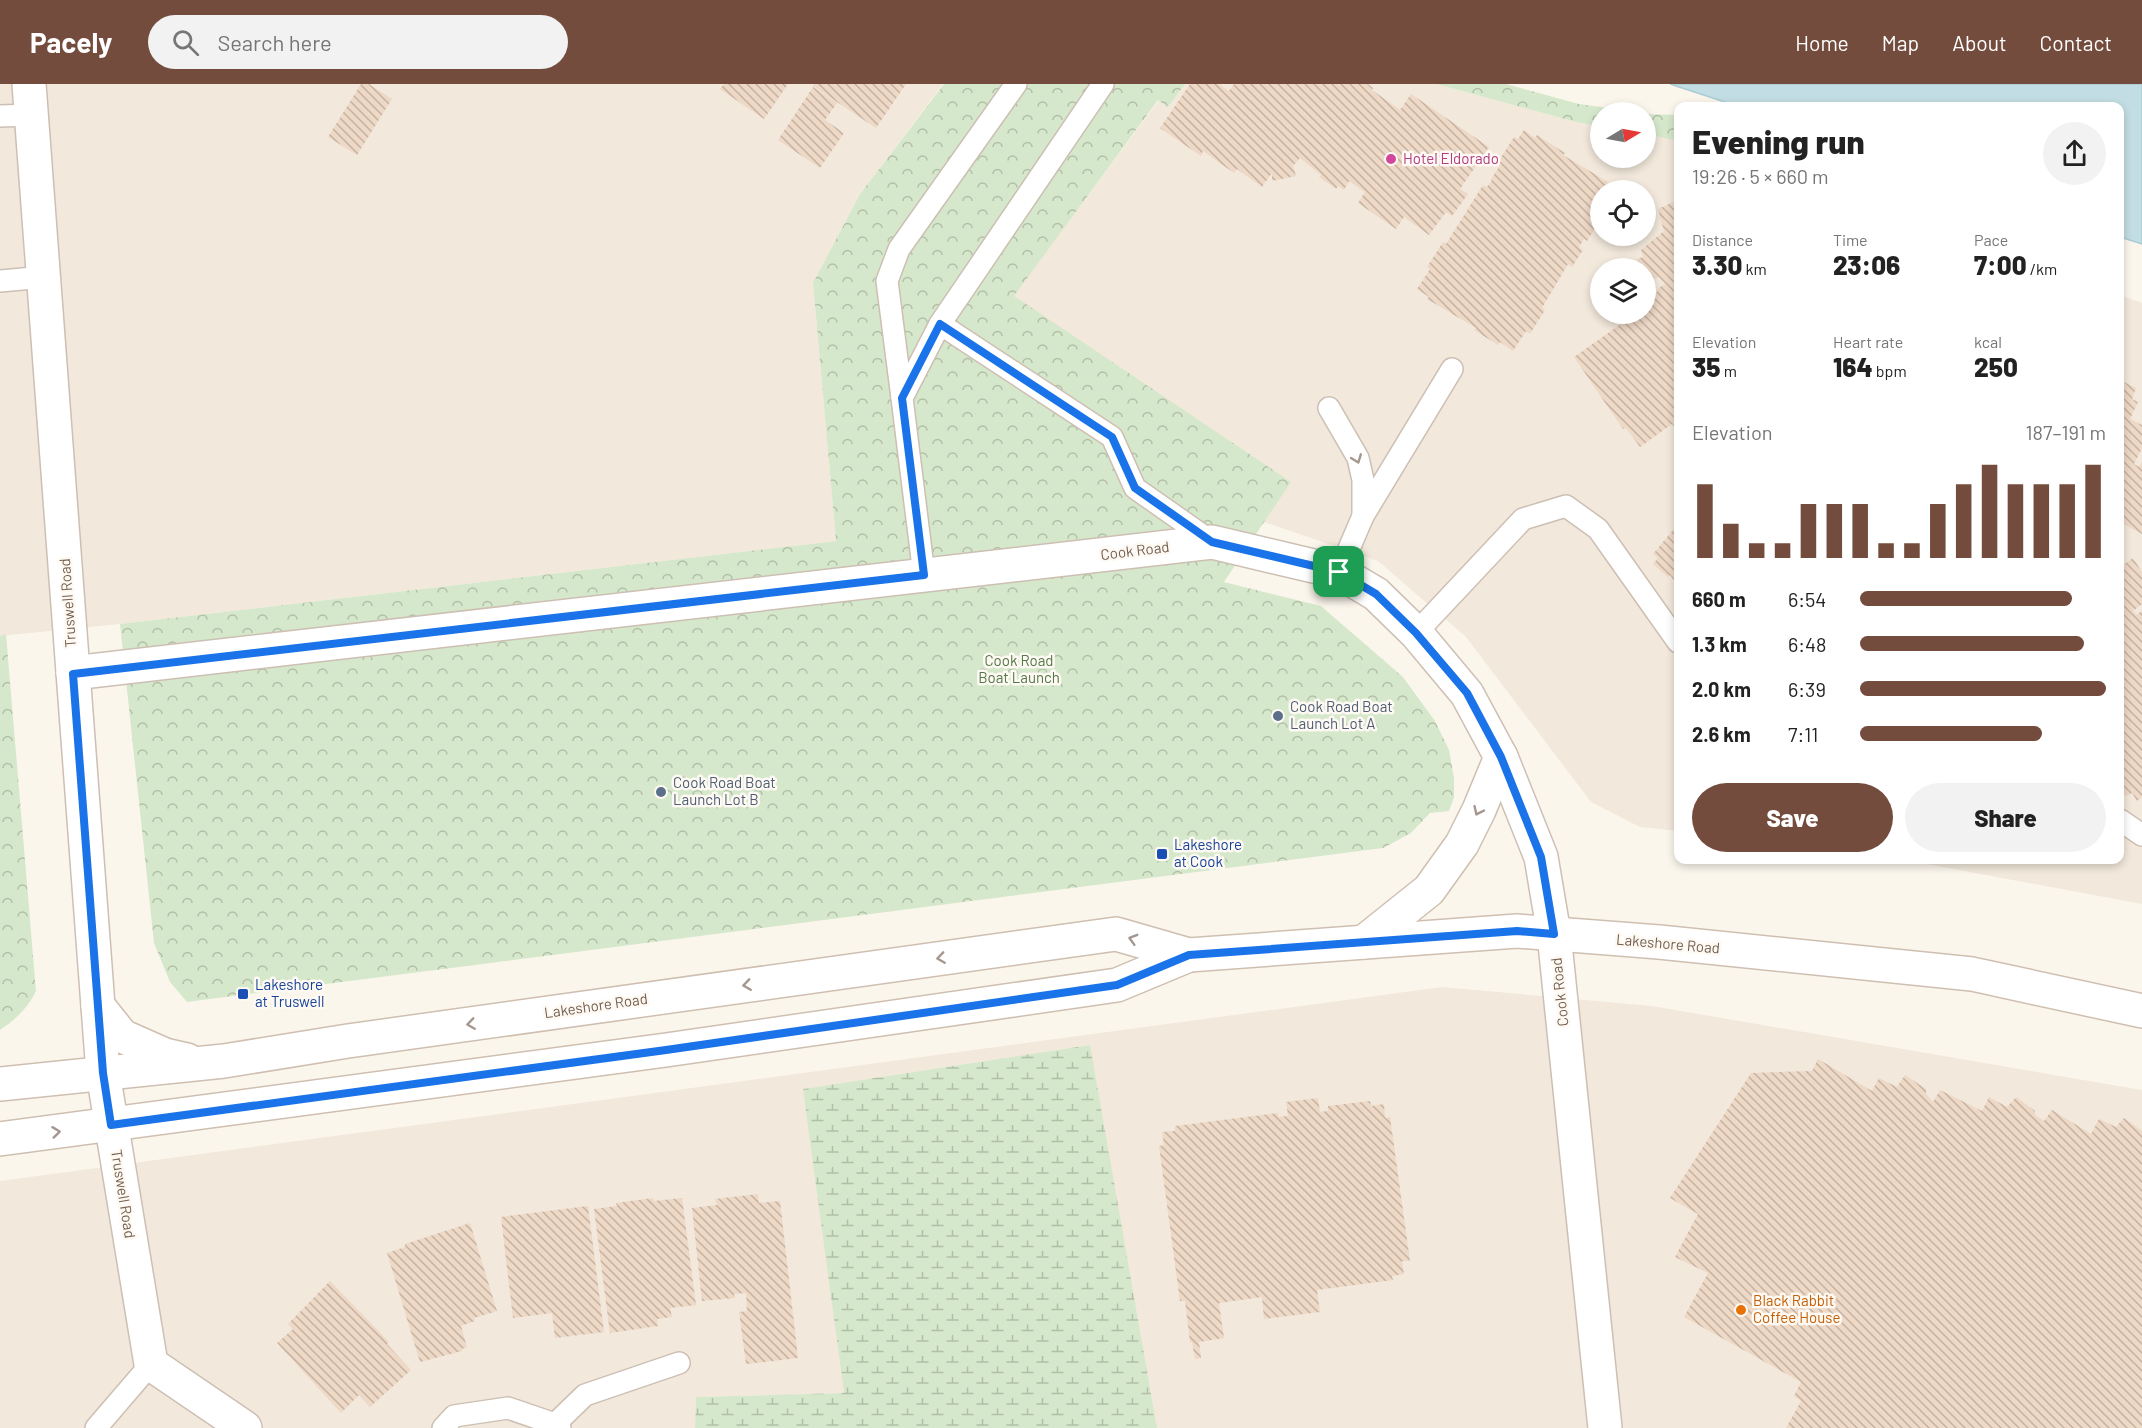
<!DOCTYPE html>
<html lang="en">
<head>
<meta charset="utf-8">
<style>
	:root { --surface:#fff; --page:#f2f2f2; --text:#222; --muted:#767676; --accent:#744c3d }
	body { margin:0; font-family:Barlow,sans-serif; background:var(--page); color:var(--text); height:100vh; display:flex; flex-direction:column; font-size:22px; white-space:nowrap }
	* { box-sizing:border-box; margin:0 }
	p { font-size:20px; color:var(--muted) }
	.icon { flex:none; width:33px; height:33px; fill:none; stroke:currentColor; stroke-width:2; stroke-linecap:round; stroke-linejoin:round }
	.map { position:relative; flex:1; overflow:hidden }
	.panel { position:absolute; left:1674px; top:18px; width:450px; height:762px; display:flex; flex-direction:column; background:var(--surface); border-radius:12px; box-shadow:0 3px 9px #0003 }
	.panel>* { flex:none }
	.needle { width:39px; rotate:80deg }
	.tools { position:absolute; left:1590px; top:18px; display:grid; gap:12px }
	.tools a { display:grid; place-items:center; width:66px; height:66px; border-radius:50%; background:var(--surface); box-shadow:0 3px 9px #0003; font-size:30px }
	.pin { position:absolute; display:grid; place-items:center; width:51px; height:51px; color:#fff; margin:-26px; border-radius:12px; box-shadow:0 3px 9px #0006 }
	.round { display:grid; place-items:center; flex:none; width:63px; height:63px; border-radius:32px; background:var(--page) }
	.overview { display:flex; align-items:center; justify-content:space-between; height:102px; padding:0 18px }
	h1 { font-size:33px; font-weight:800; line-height:45px }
	.metrics { display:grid; grid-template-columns:repeat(3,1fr); gap:9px; height:102px; padding:6px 18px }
	.metrics div { display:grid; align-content:center }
	.metrics b { font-size:26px; font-weight:800 }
	.metrics small { font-size:16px; font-weight:400 }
	.metrics p { font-size:16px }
	.chart { height:168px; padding:12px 18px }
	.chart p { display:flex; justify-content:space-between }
	.chart svg { width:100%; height:108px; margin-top:6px; stroke:var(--accent); stroke-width:6 }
	.cta { display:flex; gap:12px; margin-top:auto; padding:12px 18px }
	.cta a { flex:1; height:69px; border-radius:36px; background:var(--accent); color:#fff; font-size:24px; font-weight:800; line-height:69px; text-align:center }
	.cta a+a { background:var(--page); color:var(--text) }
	ul { padding:0 18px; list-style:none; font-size:20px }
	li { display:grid; grid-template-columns:96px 72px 1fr; align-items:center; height:45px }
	li i { height:15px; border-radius:8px; background:var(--accent) }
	header { display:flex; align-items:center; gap:36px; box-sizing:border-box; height:84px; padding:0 30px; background:var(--accent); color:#fff }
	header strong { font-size:28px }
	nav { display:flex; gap:33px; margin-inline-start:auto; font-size:21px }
	.search { width:420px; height:54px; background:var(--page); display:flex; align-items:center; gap:15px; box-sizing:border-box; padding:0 21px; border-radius:33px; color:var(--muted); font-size:22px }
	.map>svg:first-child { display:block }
	.residential { fill:#f2e8db; fill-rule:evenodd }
	.forest { fill:url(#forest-crowns) }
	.wetland { fill:url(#wetland-marsh) }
	.water { fill:#c2dde3; stroke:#a9ccd4; stroke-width:1.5 }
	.building { fill:url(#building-back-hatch) }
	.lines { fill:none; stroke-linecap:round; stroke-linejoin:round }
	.service-casing { stroke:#cdbfb3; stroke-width:24 }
	.minor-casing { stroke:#cdbfb3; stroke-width:36 }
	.tertiary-casing { stroke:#cdbfb3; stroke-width:36 }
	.secondary-casing { stroke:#cfbfb0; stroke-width:36 }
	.service { stroke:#fff; stroke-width:21 }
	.minor { stroke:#fff; stroke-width:33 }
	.tertiary { stroke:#fff; stroke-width:33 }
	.secondary { stroke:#fff; stroke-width:33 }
	.oneway { stroke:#a5978e }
	.route-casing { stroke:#fff; stroke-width:12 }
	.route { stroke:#1a73e8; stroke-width:8 }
	.hotel-dot { fill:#d1479c; stroke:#fefaf3; stroke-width:2 }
	.service-dot { fill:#5c6f8a; stroke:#fefaf3; stroke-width:2 }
	.transit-dot { fill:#1a4fb4; stroke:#fefaf3; stroke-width:2 }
	.food-dot { fill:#e8710a; stroke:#fefaf3; stroke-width:2 }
	.labels { text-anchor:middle; stroke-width:5; stroke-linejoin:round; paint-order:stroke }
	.hotel-label { font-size:15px; fill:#b23c85; stroke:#fefaf3; text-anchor:start }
	.street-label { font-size:15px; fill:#745f51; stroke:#fefaf3 }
	.park-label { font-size:15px; fill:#55784a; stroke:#fefaf3 }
	.service-label { font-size:15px; fill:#4e5e75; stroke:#fefaf3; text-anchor:start }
	.transit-label { font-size:15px; fill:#164399; stroke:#fefaf3; text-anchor:start }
	.food-label { font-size:15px; fill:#c56008; stroke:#fefaf3; text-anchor:start }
</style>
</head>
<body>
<header>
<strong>Pacely</strong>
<div class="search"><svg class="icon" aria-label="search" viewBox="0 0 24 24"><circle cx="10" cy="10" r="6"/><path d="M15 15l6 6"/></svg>Search here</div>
<nav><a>Home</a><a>Map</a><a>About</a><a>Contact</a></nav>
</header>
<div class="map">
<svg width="2142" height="1344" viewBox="0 0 2142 1344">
	<defs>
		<pattern id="forest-crowns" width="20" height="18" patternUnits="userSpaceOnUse" patternTransform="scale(1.5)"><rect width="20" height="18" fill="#d6e8cb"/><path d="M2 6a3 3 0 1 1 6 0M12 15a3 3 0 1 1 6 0" fill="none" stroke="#b2bfa7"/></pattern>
		<pattern id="wetland-marsh" width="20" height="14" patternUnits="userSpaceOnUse" patternTransform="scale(1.5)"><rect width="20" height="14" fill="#d6e8cb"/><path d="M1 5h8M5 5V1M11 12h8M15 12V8" fill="none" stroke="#b2bfa7"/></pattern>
		<pattern id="building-back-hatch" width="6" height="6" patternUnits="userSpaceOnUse" patternTransform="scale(1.5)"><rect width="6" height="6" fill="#eed8c6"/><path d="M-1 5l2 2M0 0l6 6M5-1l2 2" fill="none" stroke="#c5b2a3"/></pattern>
	</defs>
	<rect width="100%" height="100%" fill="#fbf6ec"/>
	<g class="residential">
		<polygon points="0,0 943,0 860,110 813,199 836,457 120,540 0,552"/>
		<path d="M1185,0H1436L1576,38L1600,42V74H1646V50L1673,56L1678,50V747L1640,743L1591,718L1466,553L1378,477L1264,438L1290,398L1013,212L1159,16L1168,23ZM1600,106H1646V152H1600ZM1600,184H1646V230H1600Z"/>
		<polygon points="2120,211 2142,219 2142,820 1905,776 2120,776"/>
		<polygon points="1442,903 1652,922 2142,1006 2142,1344 1157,1344 1089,961 804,1005 844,1309 696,1313 695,1344 0,1344 0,1097"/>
	</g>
	<g class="forest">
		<polygon points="944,0 1185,0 1168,23 1158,16 1014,212 1291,398 1224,498 1321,522 1403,593 1435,637 1449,666 1454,694 1454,713 1449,727 1430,729 1411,749 1383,764 187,918 170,898 154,859 120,540 836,457 813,199 860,110"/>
		<polygon points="1436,0 1506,0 1579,20 1638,28 1600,28 1600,42 1576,38"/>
		<polygon points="1646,30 1678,31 1678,50 1673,56 1646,50"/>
		<path d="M6,550L36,907C28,924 16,935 0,946V552Z"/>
	</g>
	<polygon class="wetland" points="1090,961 1157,1344 695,1344 696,1313 844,1309 803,1005"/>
	<polygon class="water" points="1670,0 2142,0 2142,160 2120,153 2120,22 1737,22"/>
	<g class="building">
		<polygon points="361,0 369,0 392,15 357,71 328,53"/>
		<polygon points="724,0 788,0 764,35 720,5"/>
		<polygon points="814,0 906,0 876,44 813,2"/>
		<polygon points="1190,0 1219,0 1229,7 1234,0 1368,0 1373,4 1372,6 1400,26 1411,10 1489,63 1460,105 1468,110 1452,132 1446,128 1429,151 1404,133 1396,145 1358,119 1365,108 1349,97 1344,106 1338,102 1336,105 1319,93 1321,91 1300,74 1293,82 1296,92 1272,97 1272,89 1262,103 1237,85 1234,89 1203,67 1201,72 1160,44"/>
		<polygon points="813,3 837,19 825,36 844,49 820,84 778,56"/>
		<polygon points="1524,46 1535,54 1537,51 1565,69 1563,71 1608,98 1606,100 1615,106 1600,106 1600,143 1599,145 1596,143 1587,157 1584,155 1579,163 1583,166 1572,183 1568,180 1542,224 1545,226 1530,250 1526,247 1513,267 1500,258 1498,261 1474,246 1476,244 1427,215 1429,213 1417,205 1430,185 1427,183 1443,158 1446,160 1483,101 1487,103 1492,96 1491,95 1501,80 1498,78 1514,53 1518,55"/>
		<polygon points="1678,116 1678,348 1672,340 1640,363 1626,344 1623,345 1574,273 1635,230 1646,230 1646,222 1648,220 1649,223 1659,204 1665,200 1659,193 1646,198 1646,184 1632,184 1631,181 1638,179 1637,175 1643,173 1641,166 1664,147 1658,125"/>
		<polygon points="2120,296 2136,304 2132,315 2138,318 2130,335 2142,341 2142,364 2134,380 2139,383 2142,378 2142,450 2120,438"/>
		<polygon points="1678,440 1678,502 1670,491 1668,493 1653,480 1658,474 1653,470"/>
		<polygon points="2133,474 2142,488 2142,520 2133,527 2136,531 2142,527 2142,713 2137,717 2132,709 2126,712 2120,705 2120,648 2122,645 2120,642 2120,483"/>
		<polygon points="1818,975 1872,1007 1879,994 1897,1003 1905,991 1926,1005 1926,1010 1933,1018 1940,1006 1982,1027 1989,1013 2007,1023 2016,1013 2035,1027 2035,1031 2044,1037 2052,1026 2091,1050 2099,1035 2116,1043 2124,1034 2142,1047 2142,1344 1786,1344 1801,1317 1794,1312 1801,1298 1684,1233 1708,1189 1675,1173 1698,1130 1670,1114 1751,989 1812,987"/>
		<polygon points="1318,1014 1320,1028 1328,1027 1328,1022 1370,1017 1371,1022 1384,1020 1385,1034 1390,1033 1410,1177 1402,1177 1404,1190 1392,1192 1393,1196 1317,1206 1320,1228 1264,1235 1262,1213 1219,1219 1224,1254 1199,1258 1201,1274 1195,1275 1192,1258 1190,1258 1185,1217 1180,1217 1159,1062 1164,1061 1162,1048 1175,1047 1175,1042 1278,1029 1278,1033 1288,1032 1286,1018"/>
		<polygon points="758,1110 759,1119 780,1117 798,1274 746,1280 739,1228 747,1227 746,1209 734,1210 735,1214 702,1217 692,1124 717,1121 715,1115"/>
		<polygon points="653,1114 654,1117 682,1114 696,1221 670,1224 672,1233 657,1235 658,1242 610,1249 594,1125 617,1122 616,1119"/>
		<polygon points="588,1122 604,1248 555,1254 552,1229 513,1234 501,1133"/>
		<polygon points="470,1139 497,1227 474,1234 475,1237 461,1242 467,1263 462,1265 462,1267 420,1278 387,1169 405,1163 405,1160"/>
		<polygon points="330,1197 389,1258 387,1260 411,1286 370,1323 359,1311 341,1329 277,1259 293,1245 288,1240"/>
	</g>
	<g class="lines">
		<defs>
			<g id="service">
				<polyline points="0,32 32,31"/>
				<polyline points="0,197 44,193"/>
				<polyline points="940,240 1112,353 1135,404 1212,458"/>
				<polyline points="902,314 887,197 899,165 1016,0"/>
				<polyline points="1329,324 1358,374 1363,396 1363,432"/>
				<polyline points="1339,488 1363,432 1452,285"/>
				<polyline points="924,491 902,314 940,240 1103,0"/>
				<polyline points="1416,549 1523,435 1566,422 1598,445 1678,558"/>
				<polyline points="2120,736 2142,751"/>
				<polyline points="555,1340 585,1311 679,1279"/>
				<polyline points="96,1344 151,1280"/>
				<polyline points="443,1344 454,1332 508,1324 555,1340 560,1344"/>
			</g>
			<g id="minor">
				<polyline points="29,0 103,989 151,1280 245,1344"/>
				<polyline points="73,589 1212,458 1339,488 1376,510 1416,549 1467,610 1501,673 1541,773 1554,850"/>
			</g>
			<polyline id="tertiary" points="1554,850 1605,1344"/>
			<g id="secondary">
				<polyline points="1364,858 1429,806 1462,760 1479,726 1501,673"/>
				<polyline points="98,922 122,952 165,971 187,976"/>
				<polyline points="0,1000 224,977 348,957 1116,850 1189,871"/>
				<polyline points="0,1055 666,966 1117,901 1189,871 1517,847 1659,858 1972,890 2142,927"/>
			</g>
		</defs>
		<use href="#service" class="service-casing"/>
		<use href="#minor" class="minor-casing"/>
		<use href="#tertiary" class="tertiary-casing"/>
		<use href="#secondary" class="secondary-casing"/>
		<use href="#service" class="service"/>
		<use href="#minor" class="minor"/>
		<use href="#tertiary" class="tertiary"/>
		<use href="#secondary" class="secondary"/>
	</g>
	<defs><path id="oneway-chevron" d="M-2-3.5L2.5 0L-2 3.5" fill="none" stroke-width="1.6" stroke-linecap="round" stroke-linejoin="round" transform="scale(1.5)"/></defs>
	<g class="oneway">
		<use href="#oneway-chevron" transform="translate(1357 375) rotate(69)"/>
		<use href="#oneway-chevron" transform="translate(1478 727) rotate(115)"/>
		<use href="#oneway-chevron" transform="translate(1133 855) rotate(-164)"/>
		<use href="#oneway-chevron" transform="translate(941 874) rotate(172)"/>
		<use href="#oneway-chevron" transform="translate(747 901) rotate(172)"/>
		<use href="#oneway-chevron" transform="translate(471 940) rotate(172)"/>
		<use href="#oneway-chevron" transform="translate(56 1048) rotate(-7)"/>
	</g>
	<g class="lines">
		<defs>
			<polygon id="route" points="940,240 1112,353 1135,404 1212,458 1339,488 1376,510 1416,549 1467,609 1501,673 1541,773 1554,850 1517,847 1189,871 1117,901 666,966 111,1041 103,989 73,590 924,491 902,314"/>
		</defs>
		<use href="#route" class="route-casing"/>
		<use href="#route" class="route"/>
	</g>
	<circle class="hotel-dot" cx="1391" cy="75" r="6"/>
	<g class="service-dot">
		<circle cx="1278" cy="632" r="6"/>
		<circle cx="661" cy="708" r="6"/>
	</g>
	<g class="transit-dot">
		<rect x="1156" y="764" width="12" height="12" rx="3"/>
		<rect x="237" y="904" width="12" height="12" rx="3"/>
	</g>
	<circle class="food-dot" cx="1741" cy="1226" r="6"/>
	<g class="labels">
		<g class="hotel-label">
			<text x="1403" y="80">Hotel Eldorado</text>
		</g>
		<g class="street-label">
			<text transform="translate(1135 467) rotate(-7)" y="5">Cook Road</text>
			<text transform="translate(68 519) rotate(-94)" y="5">Truswell Road</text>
			<text transform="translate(1668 860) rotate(5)" y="5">Lakeshore Road</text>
			<text transform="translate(1560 908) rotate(-96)" y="5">Cook Road</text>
			<text transform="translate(596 922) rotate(-8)" y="5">Lakeshore Road</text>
			<text transform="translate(123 1110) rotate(81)" y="5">Truswell Road</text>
		</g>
		<g class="park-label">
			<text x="1019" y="582">Cook Road<tspan x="1019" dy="17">Boat Launch</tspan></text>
		</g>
		<g class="service-label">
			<text x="1290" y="628">Cook Road Boat<tspan x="1290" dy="17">Launch Lot A</tspan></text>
			<text x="673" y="704">Cook Road Boat<tspan x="673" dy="17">Launch Lot B</tspan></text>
		</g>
		<g class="transit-label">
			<text x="1174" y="766">Lakeshore<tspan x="1174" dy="17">at Cook</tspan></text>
			<text x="255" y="906">Lakeshore<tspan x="255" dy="17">at Truswell</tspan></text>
		</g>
		<g class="food-label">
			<text x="1753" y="1222">Black Rabbit<tspan x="1753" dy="17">Coffee House</tspan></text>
		</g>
	</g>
</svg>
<div class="tools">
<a><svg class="needle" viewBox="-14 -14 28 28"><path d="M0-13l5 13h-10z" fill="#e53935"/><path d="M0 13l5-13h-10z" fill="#767676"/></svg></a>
<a><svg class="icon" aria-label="locate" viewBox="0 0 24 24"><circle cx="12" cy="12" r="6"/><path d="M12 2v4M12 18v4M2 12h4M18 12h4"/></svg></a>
<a><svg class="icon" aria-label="layers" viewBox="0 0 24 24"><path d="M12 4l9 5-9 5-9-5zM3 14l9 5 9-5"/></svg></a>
</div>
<div class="pin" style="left:1339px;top:488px;background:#1e9e55"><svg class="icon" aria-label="arrive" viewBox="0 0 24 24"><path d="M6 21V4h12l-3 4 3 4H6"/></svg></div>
<section class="panel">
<div class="overview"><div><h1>Evening run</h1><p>19:26 · 5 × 660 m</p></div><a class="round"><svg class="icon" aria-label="share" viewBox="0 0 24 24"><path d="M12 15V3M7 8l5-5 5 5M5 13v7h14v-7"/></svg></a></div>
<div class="metrics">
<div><p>Distance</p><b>3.30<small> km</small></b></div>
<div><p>Time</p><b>23:06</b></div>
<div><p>Pace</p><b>7:00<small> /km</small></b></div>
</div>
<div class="metrics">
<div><p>Elevation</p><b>35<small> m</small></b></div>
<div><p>Heart rate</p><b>164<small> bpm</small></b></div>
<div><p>kcal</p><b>250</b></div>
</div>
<div class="chart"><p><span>Elevation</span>187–191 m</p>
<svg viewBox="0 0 160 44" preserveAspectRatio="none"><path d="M5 44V14M15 44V30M25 44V38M35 44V38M45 44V22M55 44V22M65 44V22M75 44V38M85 44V38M95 44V22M105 44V14M115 44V6M125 44V14M135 44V14M145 44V14M155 44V6"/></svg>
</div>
<ul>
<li><b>660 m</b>6:54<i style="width:86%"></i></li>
<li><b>1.3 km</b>6:48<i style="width:91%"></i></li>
<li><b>2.0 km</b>6:39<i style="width:100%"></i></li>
<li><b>2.6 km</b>7:11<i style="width:74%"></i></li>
</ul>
<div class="cta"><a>Save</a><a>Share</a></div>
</section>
</div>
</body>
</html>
